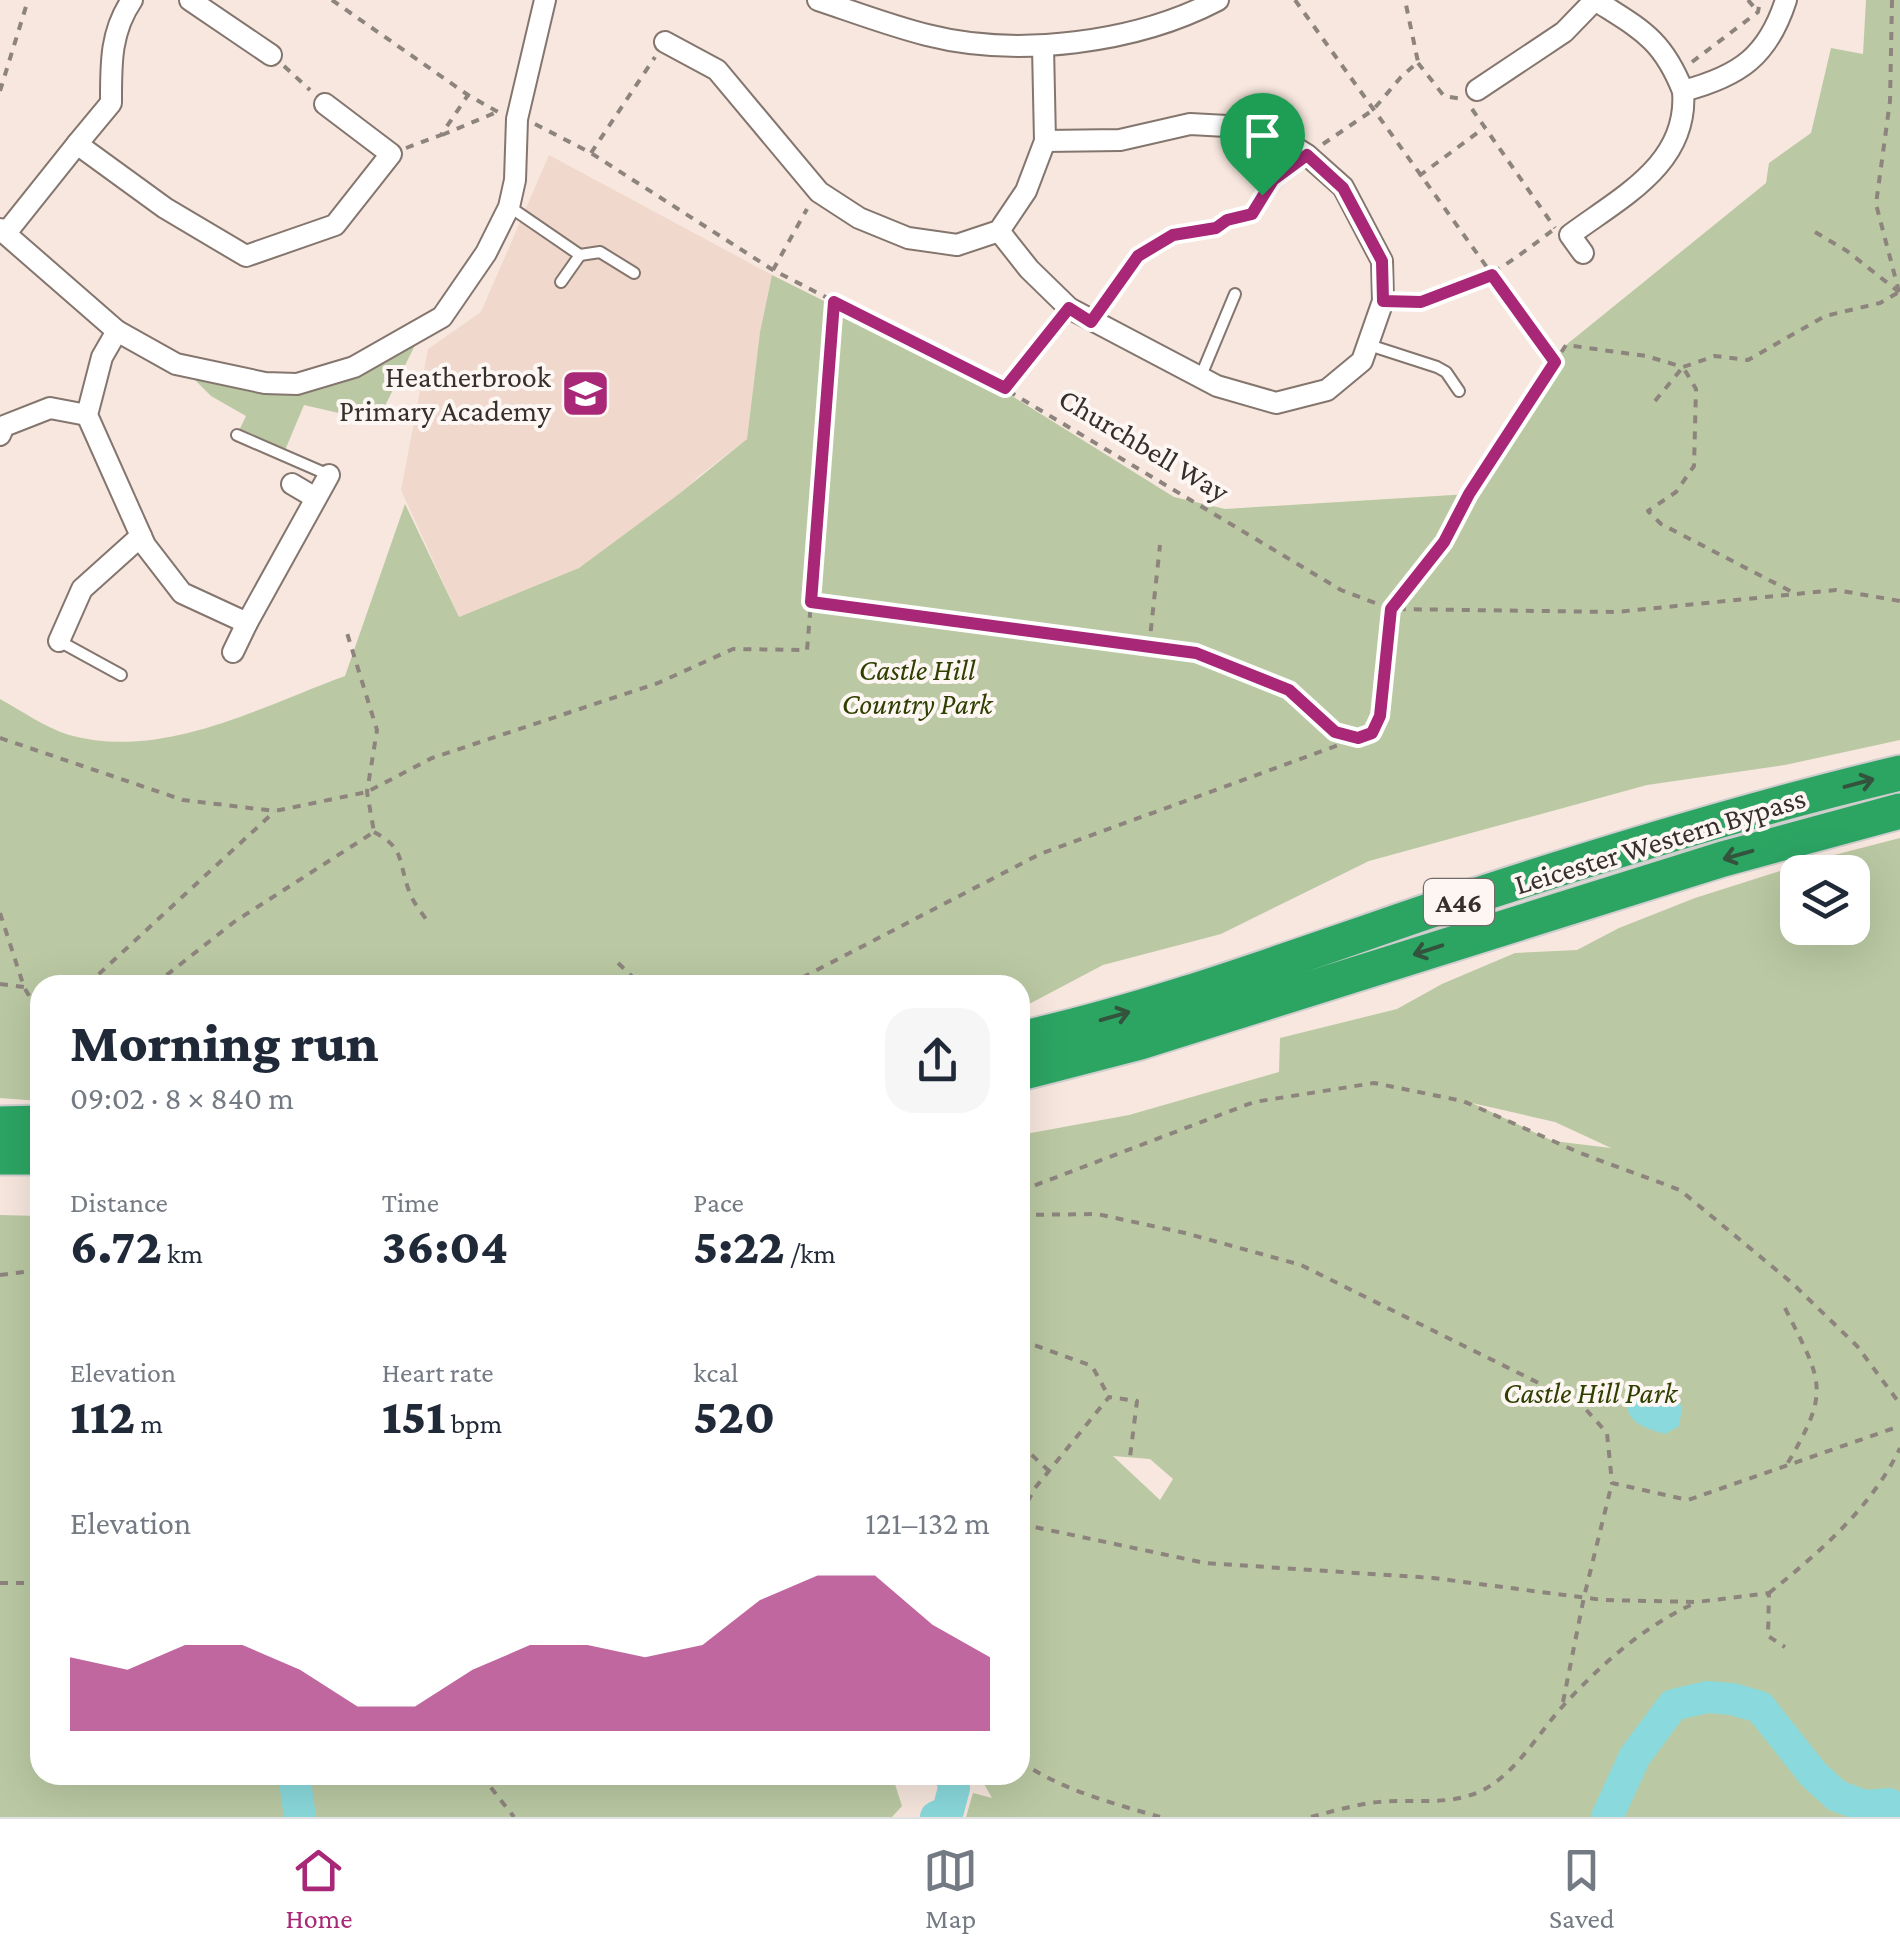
<!DOCTYPE html>
<html lang="en">
<head>
<meta charset="utf-8">
<style>
	:root { --surface:#fff; --page:#f6f6f7; --text:#1f2937; --muted:#747a83; --line:#e0e1e3; --accent:#a82877 }
	body { margin:0; font-family:"Crimson Pro",serif; background:var(--page); color:var(--text); height:100vh; display:flex; flex-direction:column; font-size:38px; white-space:nowrap }
	* { box-sizing:border-box; margin:0 }
	p { font-size:32px; color:var(--muted) }
	.icon { flex:none; width:55px; height:55px; fill:none; stroke:currentColor; stroke-width:2; stroke-linecap:round; stroke-linejoin:round }
	.map { position:relative; flex:1; overflow:hidden }
	.details { position:absolute; left:30px; top:975px; width:1000px; height:810px; display:flex; flex-direction:column; background:var(--surface); border-radius:30px; box-shadow:0 10px 40px #0002 }
	.details>* { flex:none }
	.fabs { position:absolute; left:1780px; top:855px; display:grid; gap:20px }
	.fabs a { display:grid; place-items:center; width:90px; height:90px; border-radius:20px; background:var(--surface); box-shadow:0 10px 40px #0002; font-size:50px }
	.pin { position:absolute; display:grid; place-items:center; width:85px; height:85px; color:#fff; margin:-102px -42px; border-radius:50% 50% 50% 0; rotate:-45deg; box-shadow:0 0 10px #0007 }
	.pin .icon { rotate:45deg }
	.round { display:grid; place-items:center; flex:none; width:105px; height:105px; border-radius:30px; background:var(--page) }
	.summary { display:flex; align-items:center; justify-content:space-between; height:170px; padding:0 40px }
	h1 { font-size:55px; font-weight:800; line-height:75px }
	.figures { display:grid; grid-template-columns:repeat(3,1fr); gap:15px; height:170px; padding:10px 40px }
	.figures div { display:grid; align-content:center }
	.figures b { font-size:50px; font-weight:800 }
	.figures small { font-size:28px; font-weight:400 }
	.figures p { font-size:28px }
	.chart { height:280px; padding:20px 40px }
	.chart p { display:flex; justify-content:space-between }
	.chart svg { width:100%; height:180px; margin-top:10px; fill:var(--accent); opacity:.7 }
	.tabs { display:flex; justify-content:space-around; align-items:center; height:140px; border-top:2px solid var(--line); background:var(--surface); font-size:28px; color:var(--muted) }
	.tabs a { display:grid; justify-items:center; gap:5px }
	.tabs .on { color:var(--accent) }
	.map>svg:first-child { display:block }
	.built { fill:#f0d9cc }
	.green { fill:#bac9a3; fill-rule:evenodd }
	.water { fill:#8ad9dc }
	.lines { fill:none; stroke-linecap:round; stroke-linejoin:round }
	.river { stroke:#8ad9dc; stroke-width:32 }
	.lane-casing { stroke:#84766e; stroke-width:14 }
	.street-casing { stroke:#84766e; stroke-width:24 }
	.highway-casing { stroke:#cfcdcd; stroke-width:39 }
	.path { stroke:#8e847e; stroke-width:4; stroke-dasharray:8 8; stroke-linecap:butt }
	.lane { stroke:#fff; stroke-width:10 }
	.street { stroke:#fff; stroke-width:20 }
	.highway { stroke:#2ca563; stroke-width:35 }
	.oneway { stroke:#33533d }
	.route-casing { stroke:#fff; stroke-width:20 }
	.route { stroke:#a82877; stroke-width:12 }
	.labels { text-anchor:middle; stroke-width:8; stroke-linejoin:round; paint-order:stroke }
	.shield { fill:#fdf6f3; stroke:#726b68; stroke-width:2.5 }
	.shield-label { font-size:28px; font-weight:bold; fill:#36302d }
	.poi-label { font-size:30px; fill:#36302d; stroke:#fdf6f3; text-anchor:end }
	.street-label { font-size:30px; fill:#36302d; stroke:#fdf6f3 }
	.park-label { font-size:30px; font-style:italic; fill:#2e3f00; stroke:#fdf6f3 }
</style>
</head>
<body>
<div class="map">
<svg width="1900" height="1817" viewBox="0 0 1900 1817">
	<rect width="100%" height="100%" fill="#f7e7de"/>
	<polygon class="built" points="549,155 772,275 760,332 747,439 699,476 650,523 591,563 459,617 401,490 428,349 481,312"/>
	<g class="green">
		<path d="M1866,0H1900V740L1785,765L1647,785L1369,861L1221,934L1103,965L1031,1003L1020,1005V985H40V1101L0,1098V699C22,711 46,728 69,735C162,761 260,707 345,676L405,504L459,617L579,568L679,494L747,439L760,332L772,275L1004,391L1174,497L1225,509L1469,494L1566,345L1766,183L1769,163L1811,133L1831,48L1863,54Z"/>
		<polygon points="424,327 381,414 361,413 352,416 304,405 283,455 237,435 246,416 211,396 183,368 298,384"/>
		<path d="M1900,838V1817H1607C1649,1751 1644,1680 1747,1702L1752,1690L1695,1684L1666,1700L1624,1764L1599,1817H966L973,1793L992,1798L979,1775H1020V1135L1129,1115L1279,1072L1280,1038L1397,1009L1442,984L1515,953L1577,950L1619,928L1695,898L1815,860ZM1798,872H1852V928H1798ZM1472,1103L1555,1122L1611,1148L1553,1141ZM1113,1456L1150,1459L1173,1479L1160,1500Z"/>
		<polygon points="0,1215 40,1216 40,1775 294,1775 300,1817 0,1817"/>
		<polygon points="306,1775 892,1775 902,1806 892,1817 307,1817"/>
	</g>
	<path class="water" d="M1649,1390L1678,1401L1682,1407L1679,1426L1665,1434C1646,1428 1627,1424 1626,1401Z"/>
	<g class="lines">
		<g class="river">
			<polyline points="294,1775 300,1817"/>
			<polyline points="936,1817 948,1811 954,1788 951,1775"/>
			<polyline points="1607,1817 1635,1756 1673,1705 1707,1697 1732,1699 1760,1707 1813,1774 1837,1796 1865,1806 1889,1804 1900,1813"/>
		</g>
		<defs>
			<g id="lane">
				<polyline points="510,207 580,255 561,282"/>
				<polyline points="580,255 600,252 634,273"/>
				<polyline points="1369,345 1437,367 1446,372 1459,391"/>
				<polyline points="1200,378 1235,294"/>
				<polyline points="237,435 329,475"/>
				<polyline points="59,641 121,675"/>
			</g>
			<g id="street">
				<polyline points="190,0 271,55"/>
				<path d="M818,0C854,12 891,26 927,35C1017,58 1136,43 1218,0"/>
				<path d="M1595,0C1640,29 1662,38 1683,91C1740,76 1768,56 1786,0"/>
				<polyline points="665,42 717,70 819,192 859,218 908,238 957,245 999,231 1026,191 1045,141 1043,47"/>
				<polyline points="1477,90 1564,32 1595,0"/>
				<path d="M77,144L111,103C111,65 110,32 132,0"/>
				<polyline points="0,229 117,331 176,364 265,383 297,384 354,367 442,317 486,253 509,207 515,180 517,119 545,0"/>
				<polyline points="999,231 1029,269 1069,308 1217,386 1276,403 1327,390 1362,361 1383,301 1382,261 1343,187 1307,155 1264,128 1190,124 1120,140 1045,141"/>
				<polyline points="6,233 77,144 165,208 246,256 335,225 391,154 325,104"/>
				<path d="M1583,253L1570,235C1621,197 1689,164 1683,91"/>
				<polyline points="117,331 102,357 87,415 145,545 182,593 247,623 329,475"/>
				<polyline points="0,435 4,426 50,408 87,415"/>
				<polyline points="292,484 314,497"/>
				<polyline points="59,641 82,589 141,536"/>
				<polyline points="233,652 247,623"/>
			</g>
			<g id="highway">
				<path d="M1020,1039C1159,1008 1291,958 1426,912C1582,860 1740,811 1900,773"/>
				<polyline points="1020,1073 1140,1042 1723,859 1900,811"/>
				<polyline points="0,1124 40,1123"/>
				<polyline points="0,1157 40,1157"/>
			</g>
		</defs>
		<use href="#lane" class="lane-casing"/>
		<use href="#street" class="street-casing"/>
		<use href="#highway" class="highway-casing"/>
		<g class="path">
			<polyline points="332,0 468,95 498,112"/>
			<polyline points="1295,0 1555,362"/>
			<polyline points="1748,0 1758,12"/>
			<polyline points="1892,0 1890,101 1876,204 1899,292"/>
			<polyline points="1692,62 1758,12 1760,0"/>
			<polyline points="1418,63 1444,96 1462,99"/>
			<polyline points="284,66 310,90"/>
			<polyline points="0,91 28,0"/>
			<polyline points="1472,109 1555,228"/>
			<polyline points="535,124 591,153 773,270 1005,389 1341,590 1391,609 1616,612 1836,590 1900,601"/>
			<polyline points="442,135 497,112"/>
			<polyline points="1323,144 1373,110 1401,77 1418,62 1405,0"/>
			<polyline points="406,148 441,135 468,95"/>
			<polyline points="591,153 655,57"/>
			<polyline points="1419,176 1484,128"/>
			<polyline points="1815,232 1847,251 1899,292"/>
			<polyline points="773,270 807,209"/>
			<path d="M1403,302C1457,304 1512,261 1553,230"/>
			<polyline points="1104,306 1138,256 1173,235 1216,228 1227,220 1252,213 1273,180 1290,167"/>
			<polyline points="1005,389 1058,322"/>
			<polyline points="1655,401 1683,367 1696,389 1694,466 1676,492 1648,511 1661,524 1796,594"/>
			<polyline points="811,602 834,302"/>
			<polyline points="1149,647 1160,545"/>
			<polyline points="0,738 183,800 275,811 367,792 432,758 658,683 733,649 807,650 811,602 1196,653 1289,690 1335,732 1358,738 1371,733 1380,716 1391,609 1443,543 1469,494 1566,345 1646,356 1683,367 1715,356 1748,360 1825,316 1880,303 1899,292 1900,295"/>
			<path d="M374,832C405,848 398,861 409,891C413,903 423,914 430,925"/>
			<polyline points="0,913 24,987 40,1015"/>
			<polyline points="618,963 641,985"/>
			<polyline points="0,984 24,987"/>
			<polyline points="87,985 275,811"/>
			<polyline points="154,985 234,922 374,832 367,792 377,730 347,633"/>
			<polyline points="788,985 1040,854 1358,738"/>
			<polyline points="1020,1191 1254,1102 1374,1083 1463,1101 1580,1153 1680,1190 1792,1283 1857,1346 1900,1404"/>
			<polyline points="1020,1215 1097,1214 1185,1233 1301,1265 1581,1404 1607,1433 1612,1483 1688,1500 1900,1426"/>
			<polyline points="0,1275 40,1270"/>
			<path d="M1785,1308C1823,1384 1831,1390 1786,1466"/>
			<polyline points="1020,1340 1092,1366 1109,1397"/>
			<polyline points="1020,1444 1049,1471"/>
			<polyline points="1020,1516 1035,1488 1109,1397 1137,1401 1130,1457"/>
			<polyline points="1020,1524 1205,1563 1433,1578 1603,1600 1697,1602 1769,1593 1768,1636 1785,1647"/>
			<polyline points="0,1583 40,1583"/>
			<path d="M1769,1593C1819,1553 1872,1507 1900,1448"/>
			<polyline points="1563,1702 1584,1597 1612,1483"/>
			<path d="M1020,1761C1061,1790 1112,1803 1160,1817"/>
			<polyline points="481,1775 514,1817"/>
			<path d="M1311,1817C1330,1812 1350,1806 1370,1803C1408,1797 1447,1808 1483,1790C1516,1773 1538,1734 1562,1707C1598,1667 1644,1626 1693,1604"/>
		</g>
		<use href="#lane" class="lane"/>
		<use href="#street" class="street"/>
		<use href="#highway" class="highway"/>
	</g>
	<defs><path id="oneway-shaft" d="M-6 0H5M1.5-3L5.5 0L1.5 3" fill="none" stroke-width="1.6" stroke-linecap="round" stroke-linejoin="round" transform="scale(2.5)"/></defs>
	<g class="oneway">
		<use href="#oneway-shaft" transform="translate(1859 783) rotate(-15)"/>
		<use href="#oneway-shaft" transform="translate(1738 855) rotate(164)"/>
		<use href="#oneway-shaft" transform="translate(1428 950) rotate(162)"/>
		<use href="#oneway-shaft" transform="translate(1115 1016) rotate(-16)"/>
	</g>
	<g class="lines">
		<defs>
			<polygon id="route" points="1307,155 1343,188 1382,261 1383,301 1421,302 1492,275 1555,362 1469,494 1444,542 1391,609 1380,716 1372,733 1358,738 1335,732 1289,690 1196,653 811,602 834,302 1005,388 1069,308 1091,322 1138,256 1173,235 1216,228 1227,220 1252,214 1273,180"/>
		</defs>
		<use href="#route" class="route-casing"/>
		<use href="#route" class="route"/>
	</g>
	<defs>
		<symbol id="school-square" viewBox="-11 -11 22 22"><rect x="-9" y="-9" width="18" height="18" rx="4" fill="#a82877" stroke="#fdf6f3"/><path d="M0-5L7-2L0 1L-7-2ZM-4 1L0 2.5L4 1V4Q0 6-4 4Z" fill="#fff"/></symbol>
	</defs>
	<g fill-rule="evenodd">
		<use href="#school-square" x="558" y="366" width="55" height="55"/>
	</g>
	<g class="labels">
		<rect class="shield" x="1424" y="879" width="70" height="46" rx="8"/>
		<g class="shield-label">
			<text x="1459" y="912">A46</text>
		</g>
		<g class="poi-label">
			<text x="551" y="387">Heatherbrook<tspan x="551" dy="34">Primary Academy</tspan></text>
		</g>
		<g class="street-label">
			<text transform="translate(1144 445) rotate(31)" y="10">Churchbell Way</text>
			<text transform="translate(1660 841) rotate(-17)" y="10">Leicester Western Bypass</text>
		</g>
		<g class="park-label">
			<text x="917" y="680">Castle Hill<tspan x="917" dy="34">Country Park</tspan></text>
			<text x="1590" y="1403">Castle Hill Park</text>
		</g>
	</g>
</svg>
<div class="fabs">
<a><svg class="icon" aria-label="layers" viewBox="0 0 24 24"><path d="M12 4l9 5-9 5-9-5zM3 14l9 5 9-5"/></svg></a>
</div>
<div class="pin" style="left:1262px;top:195px;background:#1e9e55"><svg class="icon" aria-label="arrive" viewBox="0 0 24 24"><path d="M6 21V4h12l-3 4 3 4H6"/></svg></div>
<section class="details">
<div class="summary"><div><h1>Morning run</h1><p>09:02 · 8 × 840 m</p></div><a class="round"><svg class="icon" aria-label="share" viewBox="0 0 24 24"><path d="M12 15V3M7 8l5-5 5 5M5 13v7h14v-7"/></svg></a></div>
<div class="figures">
<div><p>Distance</p><b>6.72<small> km</small></b></div>
<div><p>Time</p><b>36:04</b></div>
<div><p>Pace</p><b>5:22<small> /km</small></b></div>
</div>
<div class="figures">
<div><p>Elevation</p><b>112<small> m</small></b></div>
<div><p>Heart rate</p><b>151<small> bpm</small></b></div>
<div><p>kcal</p><b>520</b></div>
</div>
<div class="chart"><p><span>Elevation</span>121–132 m</p>
<svg viewBox="0 0 160 44" preserveAspectRatio="none"><path d="M0 44V26L10 29L20 23L30 23L40 29L50 38L60 38L70 29L80 23L90 23L100 26L110 23L120 12L130 6L140 6L150 18L160 26V44z"/></svg>
</div>
</section>
</div>
<nav class="tabs">
<a class="on"><svg class="icon" aria-label="home" viewBox="0 0 24 24"><path d="M3 11l9-7 9 7M6 9v11h12V9"/></svg>Home</a>
<a><svg class="icon" aria-label="map" viewBox="0 0 24 24"><path d="M3 6l6-2 6 2 6-2v14l-6 2-6-2-6 2zM9 4v14M15 6v14"/></svg>Map</a>
<a><svg class="icon" aria-label="saved" viewBox="0 0 24 24"><path d="M7 4h10v16l-5-4-5 4z"/></svg>Saved</a>
</nav>
</body>
</html>
